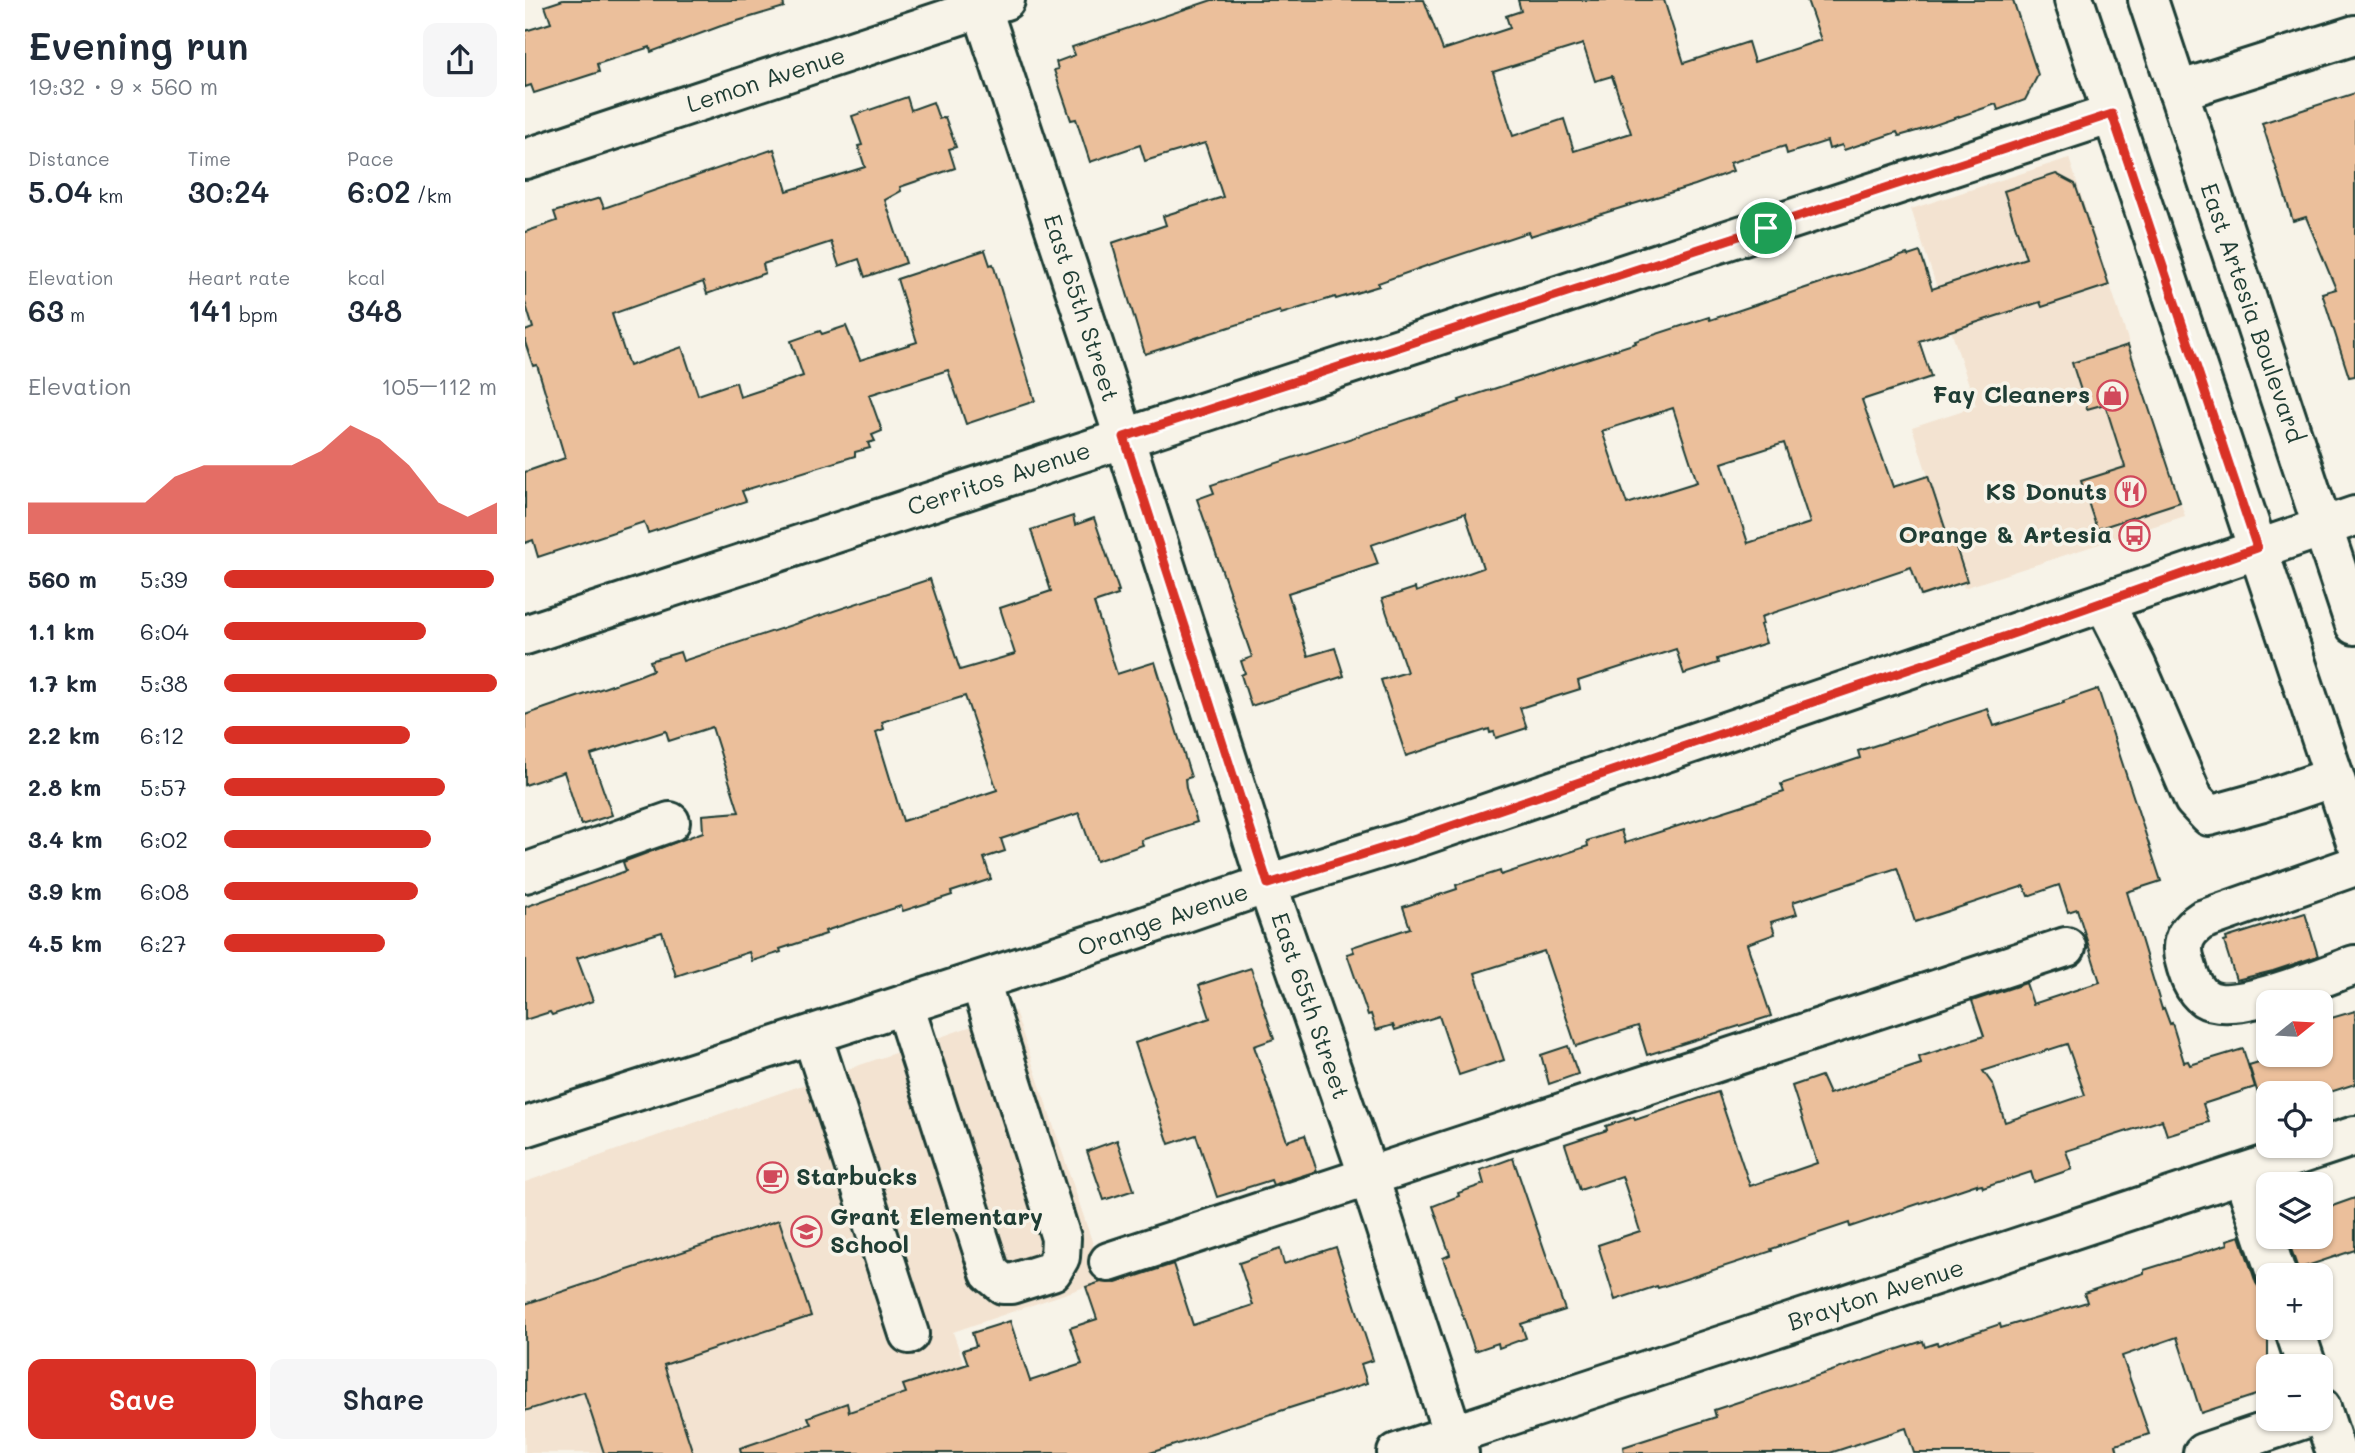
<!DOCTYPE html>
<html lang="en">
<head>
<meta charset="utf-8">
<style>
	:root { --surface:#fff; --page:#f6f6f7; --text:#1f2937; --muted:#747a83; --accent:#d93025 }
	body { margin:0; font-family:Mali,sans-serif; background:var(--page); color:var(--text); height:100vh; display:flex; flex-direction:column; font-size:26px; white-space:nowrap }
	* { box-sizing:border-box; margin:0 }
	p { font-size:23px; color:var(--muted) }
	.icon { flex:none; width:38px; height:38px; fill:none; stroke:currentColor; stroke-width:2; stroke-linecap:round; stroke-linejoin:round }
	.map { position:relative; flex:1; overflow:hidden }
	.panel { display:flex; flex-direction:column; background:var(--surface); width:525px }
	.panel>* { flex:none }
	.needle { width:46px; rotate:72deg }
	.controls { position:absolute; left:1731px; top:990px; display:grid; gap:14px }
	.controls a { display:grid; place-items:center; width:77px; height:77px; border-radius:14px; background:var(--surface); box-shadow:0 2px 5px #0004; font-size:35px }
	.pin { position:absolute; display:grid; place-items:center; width:60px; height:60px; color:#fff; margin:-30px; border:4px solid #fff; border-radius:50%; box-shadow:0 2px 7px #0007 }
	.round { display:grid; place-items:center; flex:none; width:74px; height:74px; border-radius:14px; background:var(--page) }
	.summary { display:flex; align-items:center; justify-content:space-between; height:119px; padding:0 28px }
	h1 { font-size:38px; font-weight:600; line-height:52px }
	.figures { display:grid; grid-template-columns:repeat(3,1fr); gap:10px; height:119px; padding:7px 28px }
	.figures div { display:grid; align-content:center }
	.figures b { font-size:30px; font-weight:600 }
	.figures small { font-size:19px; font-weight:400 }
	.figures p { font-size:19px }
	.chart { height:196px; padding:14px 28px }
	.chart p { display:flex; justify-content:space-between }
	.chart svg { width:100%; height:126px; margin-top:7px; fill:var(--accent); opacity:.7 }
	.action { display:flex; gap:14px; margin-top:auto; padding:14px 28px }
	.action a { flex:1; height:80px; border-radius:14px; background:var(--accent); color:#fff; font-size:28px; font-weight:600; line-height:80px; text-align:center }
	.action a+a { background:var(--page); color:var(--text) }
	ul { padding:0 28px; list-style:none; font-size:23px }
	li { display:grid; grid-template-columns:112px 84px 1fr; align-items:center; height:52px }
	li i { height:18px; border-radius:9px; background:var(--accent) }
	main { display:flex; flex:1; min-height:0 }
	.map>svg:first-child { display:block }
	.built { fill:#f3e3d1 }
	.building { fill:#ebbf9b; stroke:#1f3d34; stroke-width:2; fill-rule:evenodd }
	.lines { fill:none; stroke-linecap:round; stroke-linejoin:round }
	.minor-casing { stroke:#1f3d34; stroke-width:44 }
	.major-casing { stroke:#1f3d34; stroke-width:44 }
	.minor { stroke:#f7f3e8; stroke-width:38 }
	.major { stroke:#f7f3e8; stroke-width:38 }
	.route-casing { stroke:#fff; stroke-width:14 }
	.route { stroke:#d93025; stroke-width:9 }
	.labels { text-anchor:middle; stroke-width:7; stroke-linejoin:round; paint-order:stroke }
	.street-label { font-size:24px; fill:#1f3d34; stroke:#f7f3e8 }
	.poi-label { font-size:24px; font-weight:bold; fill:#1f3d34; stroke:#f7f3e8; text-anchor:end }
</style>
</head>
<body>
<main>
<section class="panel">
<div class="summary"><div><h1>Evening run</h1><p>19:32 · 9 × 560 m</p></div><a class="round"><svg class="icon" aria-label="share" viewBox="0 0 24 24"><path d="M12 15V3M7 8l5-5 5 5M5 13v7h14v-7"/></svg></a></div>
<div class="figures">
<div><p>Distance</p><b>5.04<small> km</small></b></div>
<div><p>Time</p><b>30:24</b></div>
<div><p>Pace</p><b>6:02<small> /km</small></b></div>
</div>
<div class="figures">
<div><p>Elevation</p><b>63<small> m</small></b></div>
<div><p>Heart rate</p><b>141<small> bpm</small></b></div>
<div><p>kcal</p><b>348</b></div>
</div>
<div class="chart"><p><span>Elevation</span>105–112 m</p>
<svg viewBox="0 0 160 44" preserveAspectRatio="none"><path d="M0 44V33L10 33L20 33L30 33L40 33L50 24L60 20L70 20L80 20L90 20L100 15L110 6L120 11L130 20L140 33L150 38L160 33V44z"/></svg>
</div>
<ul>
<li><b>560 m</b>5:39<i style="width:99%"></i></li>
<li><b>1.1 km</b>6:04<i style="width:74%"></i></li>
<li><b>1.7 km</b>5:38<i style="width:100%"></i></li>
<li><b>2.2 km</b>6:12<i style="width:68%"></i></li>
<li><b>2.8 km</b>5:57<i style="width:81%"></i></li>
<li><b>3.4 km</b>6:02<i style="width:76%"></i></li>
<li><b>3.9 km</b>6:08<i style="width:71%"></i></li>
<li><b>4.5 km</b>6:27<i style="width:59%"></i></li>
</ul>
<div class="action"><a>Save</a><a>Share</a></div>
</section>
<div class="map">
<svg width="1830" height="1453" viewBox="0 0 1830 1453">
	<rect width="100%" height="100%" fill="#f7f3e8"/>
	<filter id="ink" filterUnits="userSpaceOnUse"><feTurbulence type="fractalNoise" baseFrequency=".0143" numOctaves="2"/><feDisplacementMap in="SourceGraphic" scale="14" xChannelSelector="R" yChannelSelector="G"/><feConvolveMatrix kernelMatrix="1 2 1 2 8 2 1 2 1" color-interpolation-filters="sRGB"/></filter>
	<g filter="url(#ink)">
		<g class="built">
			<polygon points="1544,158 1660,516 1439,588 1387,427 1451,406 1386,209"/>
			<polygon points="490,1011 580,1280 428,1332 469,1453 0,1453 0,1182"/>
		</g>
		<g class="building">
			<polygon points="38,0 258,0 259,7 196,26 126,52 125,47 72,64 74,72 9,93 6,85 0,87 0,31 26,23 20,6"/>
			<path d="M687,0H899L918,50L985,28L981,16L996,11L993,0H1139L1159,63L1223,42L1229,62L1296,40L1282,0H1488L1513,75L1500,100L1473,110L1471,104L1395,130L1374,136L1372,132L1319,150L1317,145L1304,149L1302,141L1262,154L1260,146L1205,163L1208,171L1170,185L1005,236L1003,232L901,266L853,283L854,286L811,299L810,297L756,314L755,311L620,354L587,243L641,225L638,216L698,197L680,143L620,161L615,145L565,162L551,119L546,120L529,70L533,69L531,62L550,55L547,47ZM1058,44L1070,81L1087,76L1106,133L1049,151L1039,119L988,136L968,72Z"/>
			<polygon points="1830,93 1830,376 1824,377 1797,293 1811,289 1781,217 1768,221 1737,123"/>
			<polygon points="382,97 386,110 408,102 414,119 420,117 431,147 424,149 430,168 375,187 376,191 360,200 381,263 340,277 334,259 314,266 306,242 238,264 240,273 182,294 178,282 87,314 104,366 157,347 173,395 211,382 215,397 278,376 266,341 295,331 297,334 321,326 335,360 392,342 372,279 460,250 465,265 468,264 510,401 441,424 423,370 344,395 357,431 347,435 350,441 343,443 345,448 330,452 330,456 217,491 221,501 123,533 119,522 13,557 8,540 0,543 0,472 40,458 12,365 8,366 0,342 0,331 8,328 0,302 0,232 32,221 29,212 75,198 79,208 249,149 262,191 340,167 333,146 337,145 327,116"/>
			<path d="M1531,174L1550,184L1584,285L1517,307L1515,302L1394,341L1406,377L1337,400L1368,487L1403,476L1423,537L1427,535L1442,581L1396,596L1386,567L1236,617L1238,624L1235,625L1241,643L1192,659L1193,663L1159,674L1151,649L1053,681L1055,689L995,708L1002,728L971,738L969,732L965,733L964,729L881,756L856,680L882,672L857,599L890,588L891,592L958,568L940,513L846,545L853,564L763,593L783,656L810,648L819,676L726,706L716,675L720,673L716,661L727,657L672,499L689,493L686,485L935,402L934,400L1111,343L1110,341L1184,317L1185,320L1382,254L1383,256L1395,252L1407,289L1501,258L1479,191ZM1148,408L1172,482L1102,504L1077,431ZM1259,443L1285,523L1223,543L1197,463Z"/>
			<polygon points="1603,345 1655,502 1572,529 1556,481 1600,467 1580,404 1562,409 1547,363"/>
			<path d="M548,516L550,525L569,518L594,591L592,592L593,595L569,603L592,674L630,662L666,777L660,779L661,788L672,822L616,840L618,845L571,861L554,813L476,839L480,851L459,858L466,879L426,892L427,895L378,911L376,906L300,931L301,934L255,949L256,952L227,961L224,952L151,976L137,932L52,958L68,1001L27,1015L25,1012L0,1020V907L101,871L98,862L178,832L177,815L214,812L187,727L144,741L141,731L66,755L87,815L56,825L39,772L0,785V715L113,676L128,670L125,661L155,652L158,661L405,579L435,670L490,654L475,608L526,591L506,530ZM440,696L472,790L378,821L351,732L359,729L357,722Z"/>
			<path d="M1573,689L1636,881L1602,892L1637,1009L1639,1008L1645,1024L1647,1023L1659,1062L1663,1061L1665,1065L1718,1049L1730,1087L1678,1104L1684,1122L1642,1135L1637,1120L1541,1151L1547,1169L1509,1182L1506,1172L1458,1188L1457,1185L1452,1186V1184L1325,1227L1324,1223L1246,1249L1247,1251L1133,1288L1132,1286L1090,1300L1073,1245L1115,1231L1097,1176L1055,1190L1040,1144L1082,1130L1081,1126L1109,1117L1110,1120L1193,1092L1225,1186L1292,1163L1267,1086L1296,1076L1304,1094L1396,1064L1394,1057L1459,1036L1447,1001L1501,983L1508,1004L1575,982L1552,909L1543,912L1534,885L1503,896L1499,886L1390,922L1372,868L1268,902L1272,914L1246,922L1250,934L1222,944L1246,1016L1122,1055L1113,1026L1051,1046L1019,951L950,973L979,1060L934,1075L914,1016L870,1030L868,1025L851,1030L846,1014L843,1015L822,954L829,952L827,947L885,928L878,907L932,889L931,885L975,871L976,875L1063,846L1062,841L1096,830L1100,843L1259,792L1256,784L1335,758L1333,751L1463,709L1469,726L1539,703L1538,701ZM1542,1044L1560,1095L1480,1122L1468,1085L1458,1071Z"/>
			<polygon points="1780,913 1793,956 1748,971 1711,980 1699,942 1702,941 1701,938"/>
			<polygon points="726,968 749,1039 729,1046 762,1141 780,1135 792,1171 748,1185 746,1180 692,1197 671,1135 644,1144 610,1043 685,1018 674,985"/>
			<polygon points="1830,1011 1830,1084 1796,1095 1796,1092 1789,1094 1743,1094 1743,1109 1738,1110 1724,1065 1757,1055 1796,1055 1796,1021"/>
			<polygon points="1043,1046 1053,1074 1024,1084 1016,1055"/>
			<polygon points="592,1140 609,1190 579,1200 562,1151"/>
			<polygon points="988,1158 1040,1310 996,1324 1001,1338 974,1348 973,1343 950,1351 918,1258 925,1255 908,1206 934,1196 933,1193 959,1184 955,1170"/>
			<polygon points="1830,1198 1830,1250 1773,1269 1762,1237 1796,1237 1796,1210"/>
			<polygon points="254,1220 286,1316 139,1365 168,1453 79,1453 59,1392 0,1411 0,1304"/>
			<polygon points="1715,1236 1731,1283 1737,1292 1743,1295 1743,1391 1676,1413 1652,1337 1597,1356 1624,1434 1591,1445 1593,1453 1389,1453 1381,1428 1305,1453 1099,1453 1098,1447 1191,1417 1189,1410 1367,1351 1398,1341 1400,1347 1412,1343 1413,1345 1475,1324 1476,1328 1562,1302 1559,1293 1619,1273 1619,1270 1703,1244 1702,1240"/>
			<polygon points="811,1247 848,1360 836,1364 842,1383 625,1453 216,1453 215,1448 286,1424 283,1417 322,1403 324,1412 381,1393 378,1385 443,1364 438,1350 451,1346 447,1333 485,1321 505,1381 557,1364 545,1328 572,1319 561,1287 576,1282 591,1283 648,1264 668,1325 728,1305 714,1263 755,1249 759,1264"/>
		</g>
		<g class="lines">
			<defs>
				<g id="minor">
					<polyline points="454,0 599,437 742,884 844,1177 934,1453"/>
					<polyline points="1653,91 1830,35"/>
					<polyline points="0,159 480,0"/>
					<polyline points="1579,602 1611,665 1669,800 1684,816 1738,801 1809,777"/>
					<polyline points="0,635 1587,114"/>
					<path d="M1830,866L1677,920C1662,930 1654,942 1660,961C1663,973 1668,990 1680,998C1708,1016 1799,976 1830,965"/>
					<polyline points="0,873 145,822"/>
					<polyline points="379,1005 465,1273 478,1284 486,1284 527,1271 535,1257 536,1238 455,981"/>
					<polyline points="287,1035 384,1334"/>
					<polyline points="0,1127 583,939 742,884 896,836 1830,516"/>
					<polyline points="1718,1174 1752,1276"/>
					<polyline points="584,1262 1541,947"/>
					<polyline points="1769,1328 1782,1367"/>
					<polyline points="1796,1408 1811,1453"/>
					<polyline points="872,1453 1830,1136"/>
					<polyline points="1678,1453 1779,1419"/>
				</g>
				<g id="major">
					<polyline points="1549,0 1830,839"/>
					<polyline points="1623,0 1830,625"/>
				</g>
			</defs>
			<use href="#minor" class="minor-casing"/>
			<use href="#major" class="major-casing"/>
			<use href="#minor" class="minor"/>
			<use href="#major" class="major"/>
		</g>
	</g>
	<g class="lines" filter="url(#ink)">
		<defs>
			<polygon id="route" points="1587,114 1732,548 1487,634 897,836 743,884 599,437"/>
		</defs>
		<use href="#route" class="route-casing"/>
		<use href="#route" class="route"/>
	</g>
	<defs>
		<symbol id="shop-ring" viewBox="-11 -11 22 22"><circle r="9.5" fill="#f7f3e8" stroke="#d1495b" stroke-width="1.5"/><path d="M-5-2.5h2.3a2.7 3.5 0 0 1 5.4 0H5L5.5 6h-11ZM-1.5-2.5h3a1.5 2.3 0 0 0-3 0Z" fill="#d1495b"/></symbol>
		<symbol id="restaurant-ring" viewBox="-11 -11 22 22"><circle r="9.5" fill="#f7f3e8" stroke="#d1495b" stroke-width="1.5"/><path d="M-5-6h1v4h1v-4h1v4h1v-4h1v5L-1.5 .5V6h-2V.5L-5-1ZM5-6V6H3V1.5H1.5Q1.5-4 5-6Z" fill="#d1495b"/></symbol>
		<symbol id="bus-ring" viewBox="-11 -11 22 22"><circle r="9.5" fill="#f7f3e8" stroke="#d1495b" stroke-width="1.5"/><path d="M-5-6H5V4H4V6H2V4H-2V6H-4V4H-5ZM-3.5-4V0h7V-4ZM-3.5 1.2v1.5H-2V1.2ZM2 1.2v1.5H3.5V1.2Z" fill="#d1495b"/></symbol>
		<symbol id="cafe-ring" viewBox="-11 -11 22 22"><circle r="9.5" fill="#f7f3e8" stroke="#d1495b" stroke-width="1.5"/><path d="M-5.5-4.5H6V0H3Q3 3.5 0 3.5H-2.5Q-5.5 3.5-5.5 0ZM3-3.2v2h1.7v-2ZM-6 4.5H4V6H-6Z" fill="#d1495b"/></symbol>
		<symbol id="school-ring" viewBox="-11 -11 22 22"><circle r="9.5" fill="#f7f3e8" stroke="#d1495b" stroke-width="1.5"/><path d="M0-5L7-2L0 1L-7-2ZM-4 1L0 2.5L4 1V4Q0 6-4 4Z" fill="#d1495b"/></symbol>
	</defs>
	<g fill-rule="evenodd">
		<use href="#shop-ring" x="1570" y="378" width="35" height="35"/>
		<use href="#restaurant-ring" x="1588" y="474" width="35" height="35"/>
		<use href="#bus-ring" x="1592" y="518" width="35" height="35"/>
		<use href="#cafe-ring" x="230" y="1160" width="35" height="35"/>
		<use href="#school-ring" x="264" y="1214" width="35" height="35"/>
	</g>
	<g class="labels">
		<g class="street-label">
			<text transform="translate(241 80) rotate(-18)" y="8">Lemon Avenue</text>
			<text transform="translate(556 308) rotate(72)" y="8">East 65th Street</text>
			<text transform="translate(1727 313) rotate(71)" y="8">East Artesia Boulevard</text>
			<text transform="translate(474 479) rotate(-18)" y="8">Cerritos Avenue</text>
			<text transform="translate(638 920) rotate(-19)" y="8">Orange Avenue</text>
			<text transform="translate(785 1006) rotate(71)" y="8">East 65th Street</text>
			<text transform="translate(1351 1295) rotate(-18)" y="8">Brayton Avenue</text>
		</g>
		<g class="poi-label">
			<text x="1565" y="403">Fay Cleaners</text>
			<text x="1582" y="500">KS Donuts</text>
			<text x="1587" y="543">Orange &amp; Artesia</text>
			<text x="271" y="1185" text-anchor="start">Starbucks</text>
			<text x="305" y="1225" text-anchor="start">Grant Elementary<tspan x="305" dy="28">School</tspan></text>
		</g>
	</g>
</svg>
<div class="controls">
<a><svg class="needle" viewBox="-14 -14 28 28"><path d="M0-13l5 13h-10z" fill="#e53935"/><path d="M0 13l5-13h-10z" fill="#747a83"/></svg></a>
<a><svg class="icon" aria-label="locate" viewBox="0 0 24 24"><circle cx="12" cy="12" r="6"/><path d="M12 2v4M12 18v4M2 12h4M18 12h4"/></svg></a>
<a><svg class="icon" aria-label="layers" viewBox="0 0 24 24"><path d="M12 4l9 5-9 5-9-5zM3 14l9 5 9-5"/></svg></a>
<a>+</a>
<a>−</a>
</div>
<div class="pin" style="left:1241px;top:228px;background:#1e9e55"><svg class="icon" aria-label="arrive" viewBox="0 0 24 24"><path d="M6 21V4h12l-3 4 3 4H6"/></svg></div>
</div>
</main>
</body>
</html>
